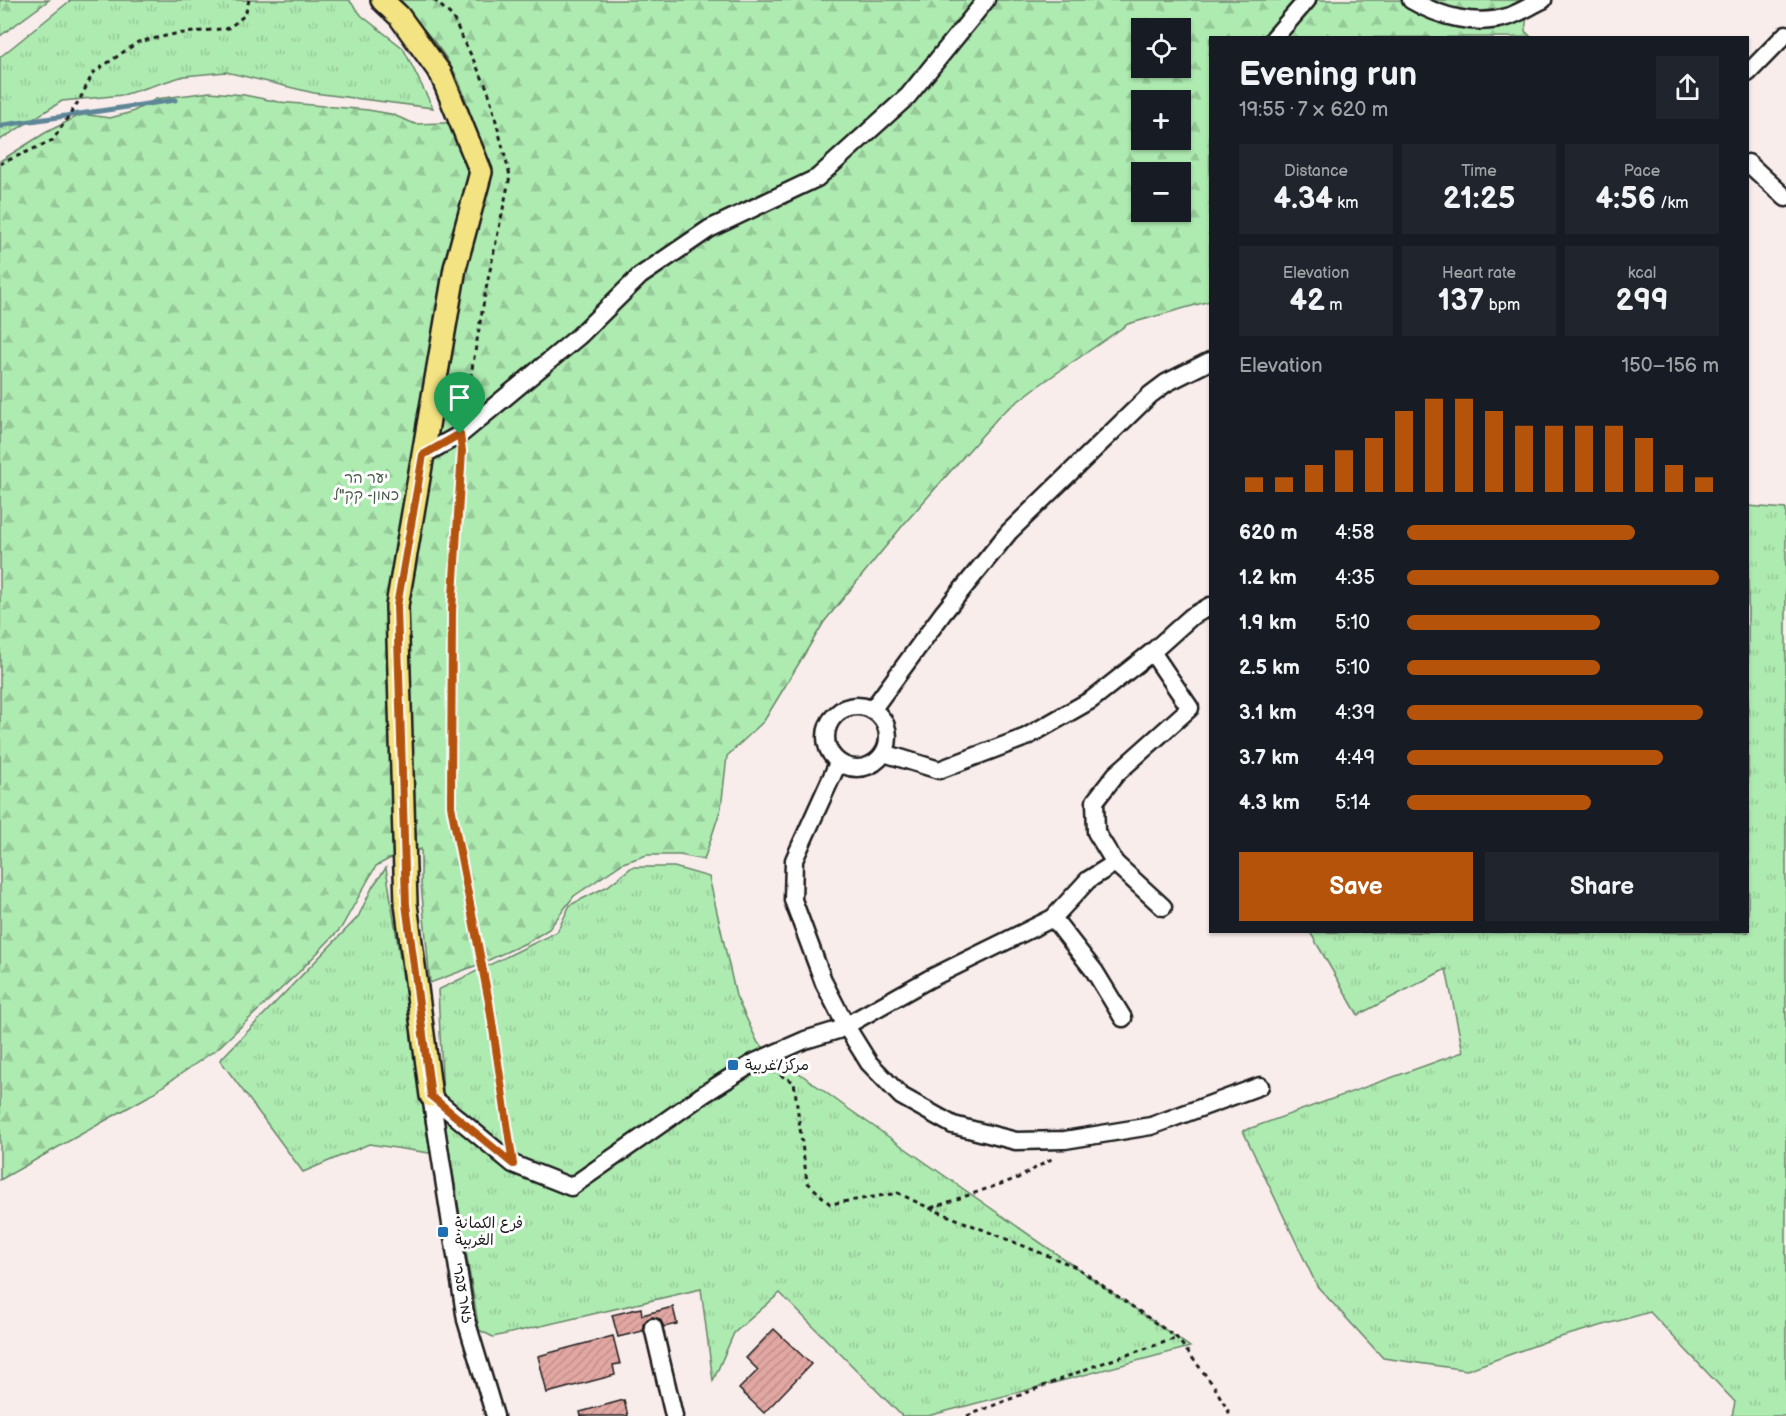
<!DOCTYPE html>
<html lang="en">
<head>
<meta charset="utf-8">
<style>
	:root { --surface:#171b24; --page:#20242c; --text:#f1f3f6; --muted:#9ea1a6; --accent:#b45309 }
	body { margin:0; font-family:"Balsamiq Sans","Playpen Sans Arabic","Playpen Sans Hebrew",sans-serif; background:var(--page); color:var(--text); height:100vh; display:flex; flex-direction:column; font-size:22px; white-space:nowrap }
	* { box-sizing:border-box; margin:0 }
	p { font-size:20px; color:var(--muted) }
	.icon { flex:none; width:33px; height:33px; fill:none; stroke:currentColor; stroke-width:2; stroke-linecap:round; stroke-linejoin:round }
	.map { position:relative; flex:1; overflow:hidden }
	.side { position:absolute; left:1209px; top:36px; width:540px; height:897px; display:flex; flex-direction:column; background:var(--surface); border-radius:0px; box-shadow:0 2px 4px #0004 }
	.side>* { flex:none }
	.controls { position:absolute; left:1131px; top:18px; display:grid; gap:12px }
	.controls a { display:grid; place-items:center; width:60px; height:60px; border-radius:0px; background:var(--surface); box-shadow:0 2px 4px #0004; font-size:30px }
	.pin { position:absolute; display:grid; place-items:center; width:51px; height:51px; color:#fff; margin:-62px -26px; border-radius:50% 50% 50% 0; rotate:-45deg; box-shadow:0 0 6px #0007 }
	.pin .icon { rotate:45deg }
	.round { display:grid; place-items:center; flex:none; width:63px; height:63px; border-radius:0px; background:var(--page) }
	.headline { display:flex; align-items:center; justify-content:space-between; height:102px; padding:0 30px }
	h1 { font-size:33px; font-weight:700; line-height:45px }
	.stats { display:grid; grid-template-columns:repeat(3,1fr); gap:9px; height:102px; padding:6px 30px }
	.stats div { display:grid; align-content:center; border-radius:0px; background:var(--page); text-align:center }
	.stats b { font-size:30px; font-weight:700 }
	.stats small { font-size:16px; font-weight:400 }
	.stats p { font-size:16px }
	.chart { height:168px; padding:12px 30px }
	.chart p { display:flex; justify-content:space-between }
	.chart svg { width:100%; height:108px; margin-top:6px; stroke:var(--accent); stroke-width:6 }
	.primary-button { display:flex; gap:12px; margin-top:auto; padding:12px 30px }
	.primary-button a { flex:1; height:69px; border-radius:0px; background:var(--accent); color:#fff; font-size:24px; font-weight:700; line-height:69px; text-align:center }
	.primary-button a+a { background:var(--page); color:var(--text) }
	ul { padding:0 30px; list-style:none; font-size:20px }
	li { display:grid; grid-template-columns:96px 72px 1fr; align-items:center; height:45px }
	li i { height:15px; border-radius:8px; background:var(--accent) }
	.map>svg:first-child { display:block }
	.grass { fill:url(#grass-tufts); stroke:#658466; stroke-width:1.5 }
	.forest { fill:url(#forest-firs); stroke:#658466; stroke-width:1.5; fill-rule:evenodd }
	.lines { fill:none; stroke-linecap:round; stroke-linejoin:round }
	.stream { stroke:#5d8697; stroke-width:5 }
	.building { fill:url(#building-hatch); stroke:#1c1c1c; stroke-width:1.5 }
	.minor-casing { stroke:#1c1c1c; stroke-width:21 }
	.major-casing { stroke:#1c1c1c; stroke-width:26 }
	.path { stroke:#1c1c1c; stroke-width:3; stroke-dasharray:4.5 4.5; stroke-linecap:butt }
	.minor { stroke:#fff; stroke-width:16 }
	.major { stroke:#f4e382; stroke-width:21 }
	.route-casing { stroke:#fff; stroke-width:12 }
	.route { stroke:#b45309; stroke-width:8 }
	.poi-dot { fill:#1f6fb2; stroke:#fff; stroke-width:2 }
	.labels { text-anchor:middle; stroke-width:6; stroke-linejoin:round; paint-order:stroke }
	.park-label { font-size:15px; fill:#485a49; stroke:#fff }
	.poi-label { font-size:15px; fill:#1c1c1c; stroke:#fff; text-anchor:start }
	.street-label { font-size:15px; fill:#1c1c1c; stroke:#fff }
</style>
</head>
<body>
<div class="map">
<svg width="1786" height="1416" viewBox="0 0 1786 1416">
	<defs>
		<pattern id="grass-tufts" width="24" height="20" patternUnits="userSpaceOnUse" patternTransform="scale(1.5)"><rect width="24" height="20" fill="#aeebb1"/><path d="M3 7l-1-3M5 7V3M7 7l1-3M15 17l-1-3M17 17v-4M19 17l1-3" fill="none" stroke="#95c998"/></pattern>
		<pattern id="forest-firs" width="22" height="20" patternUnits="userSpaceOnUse" patternTransform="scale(1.5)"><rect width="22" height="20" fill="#aeebb1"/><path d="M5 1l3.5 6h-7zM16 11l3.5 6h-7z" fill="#95c998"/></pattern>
		<pattern id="building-hatch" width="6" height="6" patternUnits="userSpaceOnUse" patternTransform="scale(1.5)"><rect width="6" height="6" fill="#e2a7a2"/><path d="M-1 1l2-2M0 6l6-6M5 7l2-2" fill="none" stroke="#c18f8b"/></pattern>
	</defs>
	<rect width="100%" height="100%" fill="#f9edec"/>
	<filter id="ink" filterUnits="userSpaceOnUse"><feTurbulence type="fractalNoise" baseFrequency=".0167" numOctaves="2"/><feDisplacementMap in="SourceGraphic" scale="12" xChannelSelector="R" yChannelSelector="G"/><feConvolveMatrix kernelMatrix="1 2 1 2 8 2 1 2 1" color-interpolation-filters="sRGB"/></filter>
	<g filter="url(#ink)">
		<g class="grass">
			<polygon points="71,0 349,0 362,16 403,48 433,108 314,93 226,72 184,76 123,95 62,101 0,140 0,57"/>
			<polygon points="1748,506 1786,509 1786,1416 1732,1416 1735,1402 1650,1312 1550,1340 1467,1370 1383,1358 1317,1286 1243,1131 1463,1052 1446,969 1358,1015 1310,932 1748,932"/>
			<polygon points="632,867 674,867 709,877 736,996 758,1043 843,1105 1190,1347 928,1416 902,1416 780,1293 734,1333 713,1381 701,1289 493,1337 479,1330 444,1119 438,990 557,932 570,905 608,886"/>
			<polygon points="386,868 430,1153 369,1144 303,1172 220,1060 358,917 373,886"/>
		</g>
		<g class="forest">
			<polygon points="0,0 49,0 0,36"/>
			<path d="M398,0H1529L1525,31L1531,37L1210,38V301L1128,324L1038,386L1001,414L904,524L824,622L764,721L727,756L721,808L704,860L680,855H647L623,863L574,896L549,929L528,942L480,964L430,983L421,883V849L389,859L376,866L341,928L299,972L217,1049L147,1097L0,1180V161L45,133L82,114L110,118L132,112L156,99L210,92L244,95L279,102L368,110L391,114L415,124L472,122C460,66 435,41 398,0ZM1142,28H1180V68H1142ZM1142,100H1180V140H1142ZM1142,172H1180V212H1142Z"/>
		</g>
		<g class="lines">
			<polyline class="stream" points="0,127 4,125 175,100"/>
		</g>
		<g class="building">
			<polygon points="673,1307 677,1324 664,1327 660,1319 651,1317 643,1323 643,1331 618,1337 612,1315 641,1308 642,1315"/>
			<polygon points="774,1329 811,1364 764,1413 739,1389 758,1370 746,1358"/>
			<polygon points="613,1336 620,1364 613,1365 615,1375 547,1393 538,1356"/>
			<polygon points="624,1400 628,1416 581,1416 580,1412"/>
		</g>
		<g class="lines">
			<defs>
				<g id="minor">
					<path d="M1411,0C1440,17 1477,27 1510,16C1521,12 1532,5 1543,0"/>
					<polyline points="1274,38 1307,0"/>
					<polyline points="1748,73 1786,34"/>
					<polyline points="1748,163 1786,198"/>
					<polyline points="423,455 461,434 579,336 640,276 709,229 817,178 908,96 986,0"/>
					<circle cx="857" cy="737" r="31"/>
					<polyline points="872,710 943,613 1009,532 1150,395 1166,383 1210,361"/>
					<polyline points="884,753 939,770 1026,737 1091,700 1152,652"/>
					<polyline points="838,763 794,860 793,900 824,983 846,1026 869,1063 901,1096 953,1125 1016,1141 1065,1140 1151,1126 1260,1086"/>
					<polyline points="1115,863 1096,832 1095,801 1116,774 1190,708 1152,652 1191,617 1210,606"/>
					<polyline points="1053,918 1095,972 1123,1018"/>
					<polyline points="431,1096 513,1164 571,1187 704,1094 755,1062 805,1040 838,1030 929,979 1053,918 1088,880 1115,863 1163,907"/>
					<polyline points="431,1096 466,1320 495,1416"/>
					<polyline points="653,1327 674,1416"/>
				</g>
				<polyline id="major" points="382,0 399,16 441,74 481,172 455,268 397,606 406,904 431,1096"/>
			</defs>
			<use href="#minor" class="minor-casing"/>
			<use href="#major" class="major-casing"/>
			<g class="path">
				<polyline points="434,0 452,16 488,90 510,176 486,289 465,409"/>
				<polyline points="0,164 53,140 80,99 93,73 138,42 175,34 229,28 245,15 249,0"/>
				<polyline points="462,451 452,611 451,805 489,1002 509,1138"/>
				<polyline points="772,1071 794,1082 807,1182 830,1204 898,1193 929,1208 1076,1267 1177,1338 1214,1386 1231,1416"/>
				<polyline points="931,1208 1018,1178 1055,1157"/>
				<polyline points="967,1416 1094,1366 1177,1338"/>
			</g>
			<use href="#minor" class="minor"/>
			<use href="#major" class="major"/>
		</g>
	</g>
	<g class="lines" filter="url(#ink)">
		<defs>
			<polygon id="route" points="460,434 462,451 452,611 451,806 489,1002 513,1164 431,1096 406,904 397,606 423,455"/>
		</defs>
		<use href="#route" class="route-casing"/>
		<use href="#route" class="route"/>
	</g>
	<g class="poi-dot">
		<rect x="727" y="1059" width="12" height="12" rx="3"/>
		<rect x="437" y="1226" width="12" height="12" rx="3"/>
	</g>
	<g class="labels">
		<g class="park-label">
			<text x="366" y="483">יער הר<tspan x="366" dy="17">כמון- קק"ל</tspan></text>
		</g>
		<g class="poi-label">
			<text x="745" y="1070">مركز/غربية</text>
			<text x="455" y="1228">فرع الكمانة<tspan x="455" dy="17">الغربية</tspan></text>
		</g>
		<g class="street-label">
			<text transform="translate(463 1293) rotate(80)" y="5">זמר עברי</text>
		</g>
	</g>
</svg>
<div class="controls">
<a><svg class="icon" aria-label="locate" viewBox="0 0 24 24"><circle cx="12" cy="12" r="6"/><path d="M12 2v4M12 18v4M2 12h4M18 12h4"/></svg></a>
<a>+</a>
<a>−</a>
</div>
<div class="pin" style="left:460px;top:434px;background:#1e9e55"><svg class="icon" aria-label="arrive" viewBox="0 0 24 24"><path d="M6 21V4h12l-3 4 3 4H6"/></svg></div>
<section class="side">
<div class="headline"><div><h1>Evening run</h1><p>19:55 · 7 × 620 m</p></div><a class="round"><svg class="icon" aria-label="share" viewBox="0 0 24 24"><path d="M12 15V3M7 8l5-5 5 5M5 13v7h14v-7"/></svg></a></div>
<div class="stats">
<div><p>Distance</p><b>4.34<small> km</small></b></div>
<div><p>Time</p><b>21:25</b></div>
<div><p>Pace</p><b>4:56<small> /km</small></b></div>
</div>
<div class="stats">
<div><p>Elevation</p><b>42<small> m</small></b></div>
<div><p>Heart rate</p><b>137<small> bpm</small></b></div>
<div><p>kcal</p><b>299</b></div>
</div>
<div class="chart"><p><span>Elevation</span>150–156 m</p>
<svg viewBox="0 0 160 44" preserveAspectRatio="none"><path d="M5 44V38M15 44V38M25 44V33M35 44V27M45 44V22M55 44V11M65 44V6M75 44V6M85 44V11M95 44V17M105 44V17M115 44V17M125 44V17M135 44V22M145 44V33M155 44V38"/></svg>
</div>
<ul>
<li><b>620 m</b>4:58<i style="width:73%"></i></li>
<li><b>1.2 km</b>4:35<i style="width:100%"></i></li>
<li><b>1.9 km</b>5:10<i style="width:62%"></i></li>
<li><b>2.5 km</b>5:10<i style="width:62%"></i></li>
<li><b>3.1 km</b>4:39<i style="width:95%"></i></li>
<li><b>3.7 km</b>4:49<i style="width:82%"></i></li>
<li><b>4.3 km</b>5:14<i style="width:59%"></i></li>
</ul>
<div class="primary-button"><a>Save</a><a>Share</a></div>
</section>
</div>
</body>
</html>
